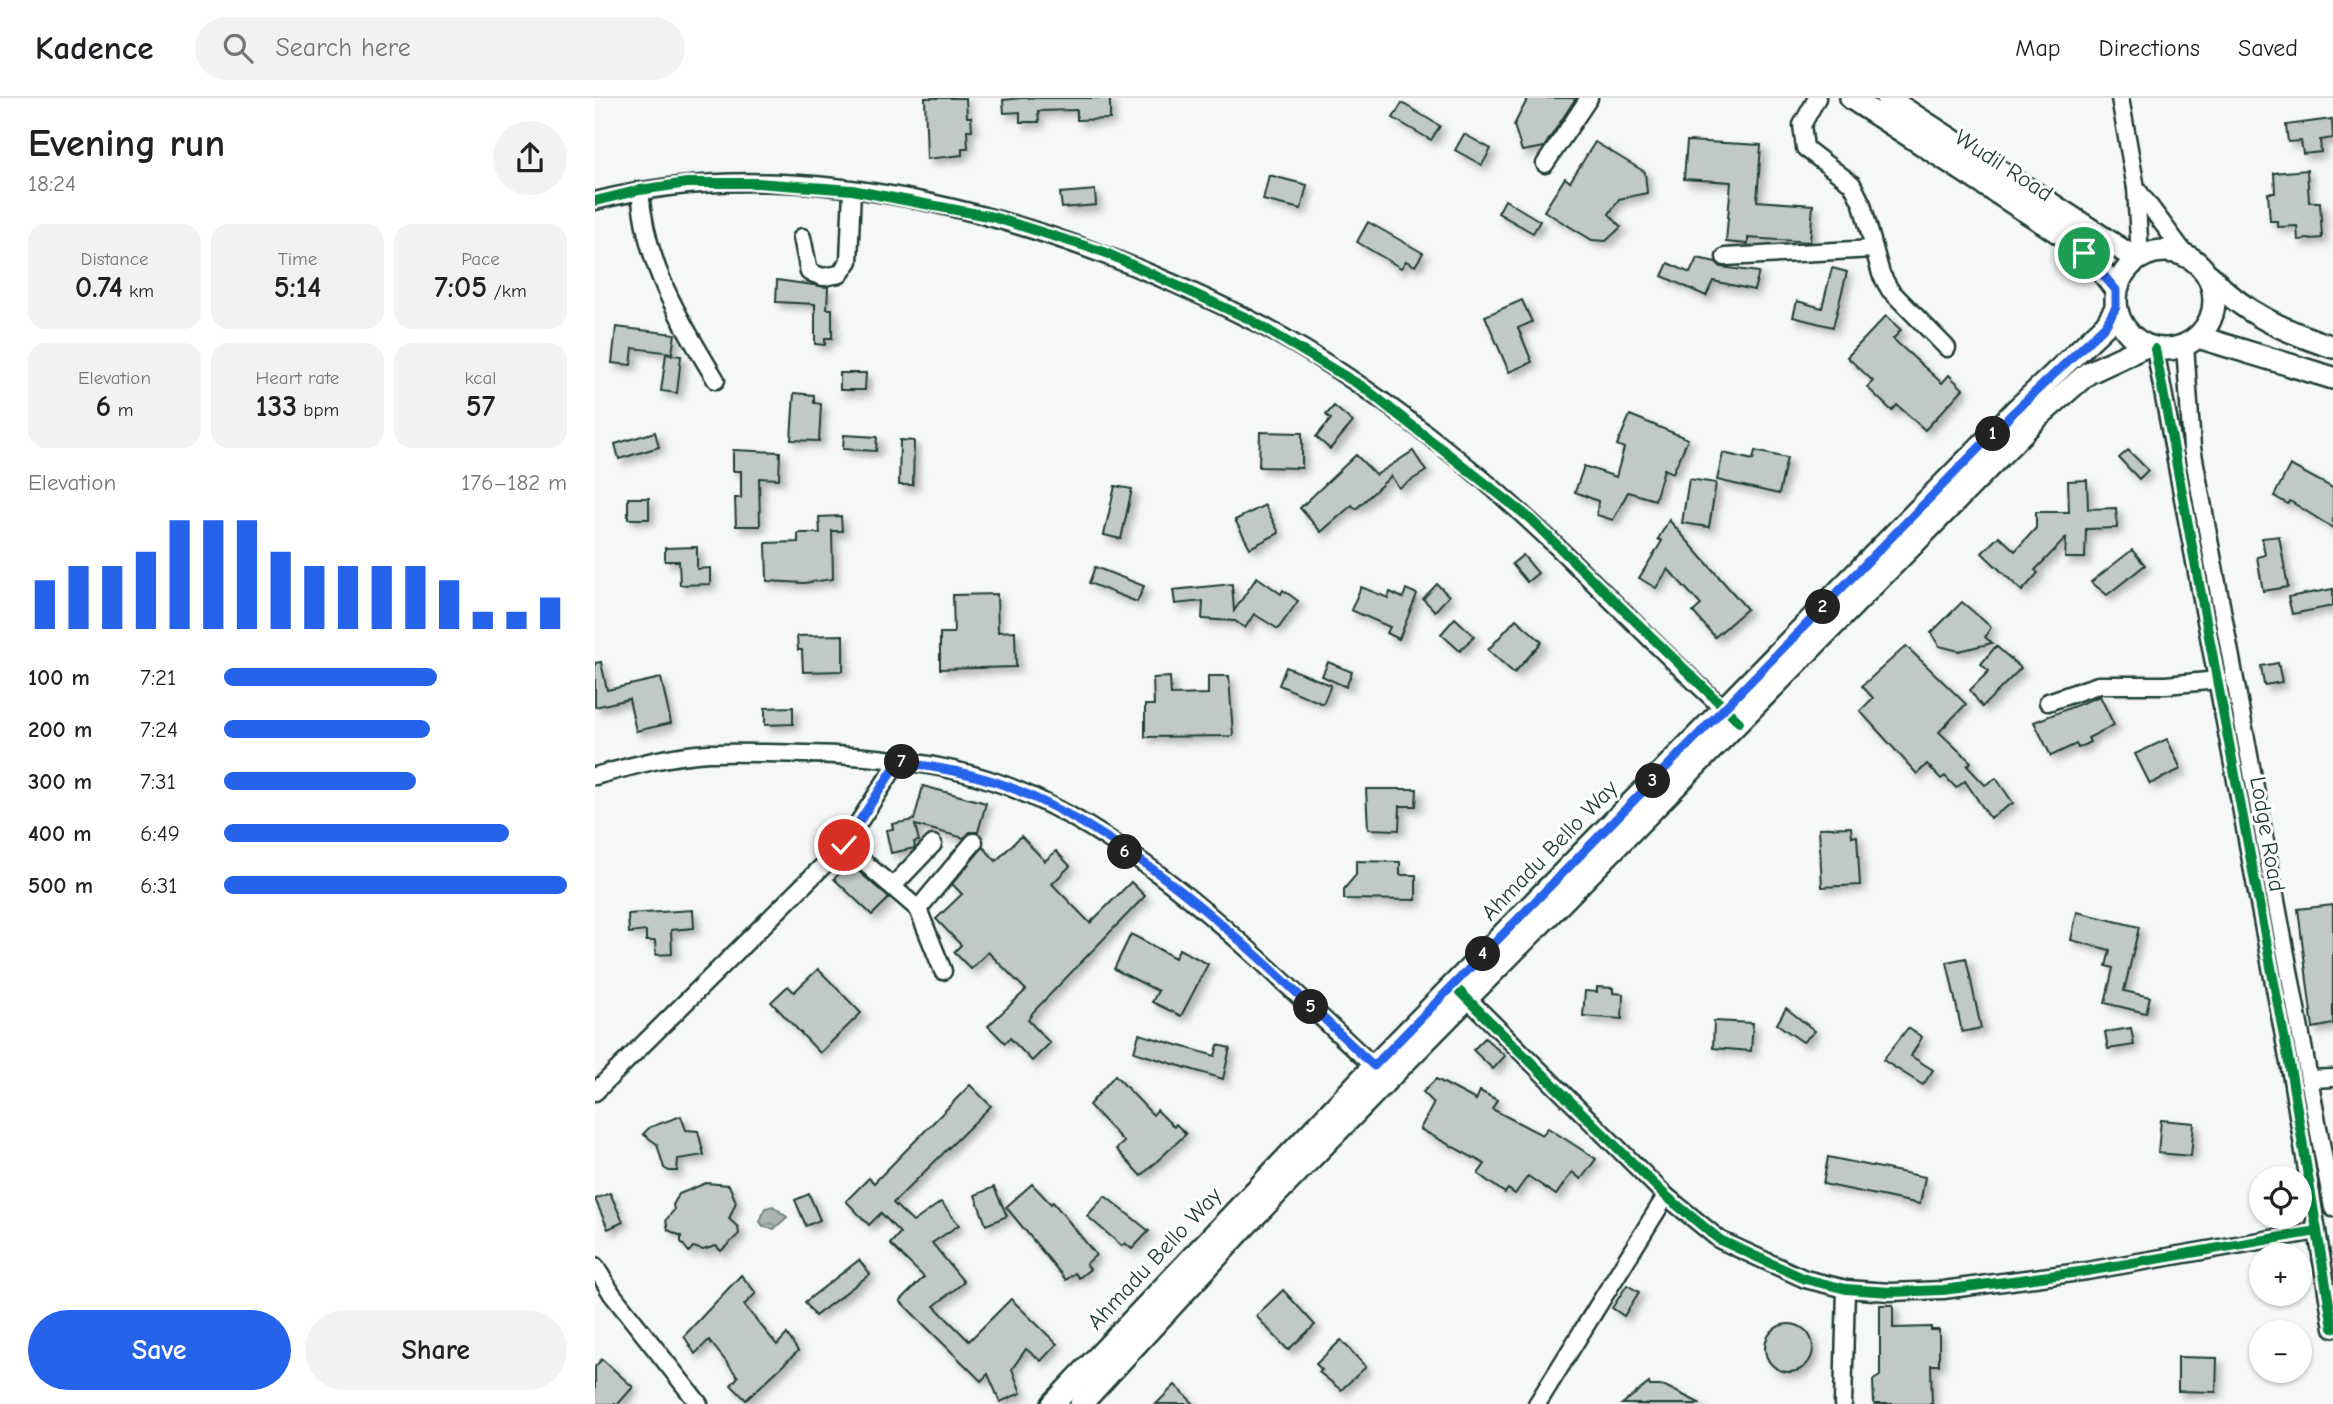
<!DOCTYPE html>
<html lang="en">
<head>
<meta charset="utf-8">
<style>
	:root { --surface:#fff; --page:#f2f2f2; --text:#202124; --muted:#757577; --line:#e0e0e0; --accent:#2563eb }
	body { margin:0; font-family:"Comic Neue",sans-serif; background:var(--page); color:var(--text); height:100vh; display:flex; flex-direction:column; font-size:26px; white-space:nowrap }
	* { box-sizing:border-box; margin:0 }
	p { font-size:23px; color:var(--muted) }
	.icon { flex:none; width:38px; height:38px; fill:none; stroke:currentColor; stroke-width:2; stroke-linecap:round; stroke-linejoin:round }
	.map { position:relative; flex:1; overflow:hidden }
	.drawer { display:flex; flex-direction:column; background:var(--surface); width:595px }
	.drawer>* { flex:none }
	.fabs { position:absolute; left:1654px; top:1068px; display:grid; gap:14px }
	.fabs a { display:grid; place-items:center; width:63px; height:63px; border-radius:50%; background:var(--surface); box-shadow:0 2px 5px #0004; font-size:35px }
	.pin { position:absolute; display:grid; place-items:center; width:60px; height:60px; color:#fff; margin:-30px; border:4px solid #fff; border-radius:50%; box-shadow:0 2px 7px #0007 }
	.km { position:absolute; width:35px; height:35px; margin:-18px; border-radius:50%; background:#222; color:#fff; font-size:19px; line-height:35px; text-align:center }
	.round { display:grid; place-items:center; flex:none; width:74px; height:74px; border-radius:37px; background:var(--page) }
	.head { display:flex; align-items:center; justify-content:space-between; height:119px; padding:0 28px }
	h1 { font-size:38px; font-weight:800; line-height:52px }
	.metrics { display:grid; grid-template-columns:repeat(3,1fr); gap:10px; height:119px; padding:7px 28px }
	.metrics div { display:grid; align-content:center; border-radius:18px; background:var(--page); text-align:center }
	.metrics b { font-size:30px; font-weight:800 }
	.metrics small { font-size:19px; font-weight:400 }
	.metrics p { font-size:19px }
	.chart { height:196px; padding:14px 28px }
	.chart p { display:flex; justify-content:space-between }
	.chart svg { width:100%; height:126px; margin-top:7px; stroke:var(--accent); stroke-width:6 }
	.cta { display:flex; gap:14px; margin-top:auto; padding:14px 28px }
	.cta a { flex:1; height:80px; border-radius:42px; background:var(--accent); color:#fff; font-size:28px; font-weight:800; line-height:80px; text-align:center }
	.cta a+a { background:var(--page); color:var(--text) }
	ul { padding:0 28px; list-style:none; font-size:23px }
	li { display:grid; grid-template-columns:112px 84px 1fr; align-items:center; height:52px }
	li i { height:18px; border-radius:9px; background:var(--accent) }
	header { display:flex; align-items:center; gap:42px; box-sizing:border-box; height:98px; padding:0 35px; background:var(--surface); border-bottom:2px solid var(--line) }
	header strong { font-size:33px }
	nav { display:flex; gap:38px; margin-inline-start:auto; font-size:24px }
	.search { width:490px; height:63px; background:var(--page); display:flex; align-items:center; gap:18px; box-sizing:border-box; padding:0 24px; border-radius:38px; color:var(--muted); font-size:26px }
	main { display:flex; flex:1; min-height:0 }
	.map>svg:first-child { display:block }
	.water { fill:url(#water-waves); stroke:#72857f; stroke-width:2 }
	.building { fill:#c0c9c6; stroke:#1f3d34; stroke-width:2; filter:url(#shadow) }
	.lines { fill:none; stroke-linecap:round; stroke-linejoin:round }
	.minor-casing { stroke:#1f3d34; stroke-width:21 }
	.major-casing { stroke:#1f3d34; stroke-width:26 }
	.minor { stroke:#fff; stroke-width:16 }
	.major { stroke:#fff; stroke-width:21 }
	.cycleway-casing { stroke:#fff; stroke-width:15 }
	.cycleway { stroke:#00873e; stroke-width:10 }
	.route-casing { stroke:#fff; stroke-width:14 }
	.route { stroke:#2563eb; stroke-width:9 }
	.labels { text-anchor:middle; stroke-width:6; stroke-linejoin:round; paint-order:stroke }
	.street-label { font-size:23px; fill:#1f3d34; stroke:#fff }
</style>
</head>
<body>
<header>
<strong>Kadence</strong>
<div class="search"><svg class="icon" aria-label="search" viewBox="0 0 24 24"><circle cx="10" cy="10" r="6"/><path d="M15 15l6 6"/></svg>Search here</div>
<nav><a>Map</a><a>Directions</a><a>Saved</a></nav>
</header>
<main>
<section class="drawer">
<div class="head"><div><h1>Evening run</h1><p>18:24</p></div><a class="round"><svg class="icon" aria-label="share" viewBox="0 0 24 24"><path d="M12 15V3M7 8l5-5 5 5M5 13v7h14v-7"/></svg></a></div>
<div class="metrics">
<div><p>Distance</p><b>0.74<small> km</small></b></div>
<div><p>Time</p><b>5:14</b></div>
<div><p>Pace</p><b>7:05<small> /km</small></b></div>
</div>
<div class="metrics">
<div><p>Elevation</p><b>6<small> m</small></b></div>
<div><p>Heart rate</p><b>133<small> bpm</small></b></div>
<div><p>kcal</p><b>57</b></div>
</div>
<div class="chart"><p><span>Elevation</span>176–182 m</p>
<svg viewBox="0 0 160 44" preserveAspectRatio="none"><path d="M5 44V27M15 44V22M25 44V22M35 44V17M45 44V6M55 44V6M65 44V6M75 44V17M85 44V22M95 44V22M105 44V22M115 44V22M125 44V27M135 44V38M145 44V38M155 44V33"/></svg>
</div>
<ul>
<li><b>100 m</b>7:21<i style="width:62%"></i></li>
<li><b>200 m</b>7:24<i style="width:60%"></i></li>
<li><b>300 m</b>7:31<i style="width:56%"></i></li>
<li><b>400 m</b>6:49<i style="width:83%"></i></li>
<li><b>500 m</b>6:31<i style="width:100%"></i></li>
</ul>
<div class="cta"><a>Save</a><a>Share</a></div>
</section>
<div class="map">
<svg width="1738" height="1306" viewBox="0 0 1738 1306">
	<defs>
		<pattern id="water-waves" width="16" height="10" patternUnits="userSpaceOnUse" patternTransform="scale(1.75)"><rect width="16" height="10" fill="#aab5b1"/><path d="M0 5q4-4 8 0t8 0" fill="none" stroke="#8a9491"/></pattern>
		<filter id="shadow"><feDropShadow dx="5" dy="5" stdDeviation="3.5" flood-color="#0004"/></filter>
	</defs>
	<rect width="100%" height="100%" fill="#f6f7f7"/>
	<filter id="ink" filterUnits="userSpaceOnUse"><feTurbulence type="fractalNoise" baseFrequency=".0143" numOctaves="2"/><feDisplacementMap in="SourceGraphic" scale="14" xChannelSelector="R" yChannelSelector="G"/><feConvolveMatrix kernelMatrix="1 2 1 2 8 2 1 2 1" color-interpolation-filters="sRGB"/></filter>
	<g filter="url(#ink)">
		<polygon class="water" points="178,1108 192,1119 179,1131 169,1129 165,1124 170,1110"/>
		<g class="building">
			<polygon points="330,0 371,0 372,19 376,19 377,32 372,32 373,50 367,50 367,57 332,61"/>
			<polygon points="426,0 515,0 515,21 482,22 482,12 443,13 444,24 425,24 425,14 409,15 408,2"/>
			<polygon points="933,0 981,0 949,49 927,53 919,27"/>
			<polygon points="807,5 845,28 836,42 798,20"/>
			<polygon points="1737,21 1738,40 1725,42 1726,54 1708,56 1706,43 1693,44 1691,27"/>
			<polygon points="869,36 896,51 887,67 860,52"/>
			<polygon points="1092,43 1166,47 1162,103 1218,107 1215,144 1153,140 1153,146 1131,144 1136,84 1089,81"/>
			<polygon points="1000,44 1050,74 1052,95 1024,101 1014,116 1026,129 1011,143 997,142 949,113 970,80 975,84"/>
			<polygon points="1712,72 1714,104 1725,104 1727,140 1703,142 1702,128 1682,129 1682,123 1675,123 1673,95 1680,95 1679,75"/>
			<polygon points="674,77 712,87 706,111 668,102"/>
			<polygon points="500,92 501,107 467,110 465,95"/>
			<polygon points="910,102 945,123 938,135 903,115"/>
			<polygon points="773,124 828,155 820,168 811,163 806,170 762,144"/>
			<polygon points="1102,160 1121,164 1126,169 1164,174 1159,192 1118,183 1111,198 1067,178 1073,165 1095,175"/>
			<polygon points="1237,170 1252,174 1238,229 1198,219 1202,203 1227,210"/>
			<polygon points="182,182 233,189 232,211 237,211 237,240 230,240 230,247 220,246 220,206 181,204"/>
			<polygon points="927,202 937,224 923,230 937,264 914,274 890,218"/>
			<polygon points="1291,218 1306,232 1298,241 1347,285 1354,277 1368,291 1330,332 1302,307 1297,313 1272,289 1278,283 1252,259"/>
			<polygon points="21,229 80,236 77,255 38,250 36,267 17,265"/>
			<polygon points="71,256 86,258 82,295 66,293"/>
			<polygon points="245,275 271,275 270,292 245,292"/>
			<polygon points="199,295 219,297 219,305 226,306 224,343 196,342"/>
			<polygon points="739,308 758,324 735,351 721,339 736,321 731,317"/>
			<polygon points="1035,317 1093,341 1078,375 1069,371 1060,402 1033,394 1018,422 1002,417 1003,403 980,394 989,368 1021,379 1029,350 1022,347"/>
			<polygon points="60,334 64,349 24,361 20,346"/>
			<polygon points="665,334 707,335 707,370 664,369"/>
			<polygon points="249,337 282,339 281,353 248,351"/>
			<polygon points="305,342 319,343 318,387 304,387"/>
			<polygon points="138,352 185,354 184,381 164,380 165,428 141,428 140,400 146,400 146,373 138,373"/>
			<polygon points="1533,352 1553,372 1544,381 1524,360"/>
			<polygon points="818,353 831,373 804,390 796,378 761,411 757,407 726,434 705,410 761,357 781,377"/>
			<polygon points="1160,353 1192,360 1184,396 1122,382 1128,355 1158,362"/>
			<polygon points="1695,367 1738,390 1738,430 1695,403 1693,406 1679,398"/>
			<polygon points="1094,381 1121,385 1114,429 1087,425"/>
			<polygon points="1492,382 1493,411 1521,410 1522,430 1491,431 1490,460 1470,460 1471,440 1440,472 1443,475 1427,493 1387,455 1404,438 1420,453 1441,430 1441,414 1474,414 1473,383"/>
			<polygon points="520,388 537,391 526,441 509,437"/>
			<rect x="33" y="400" width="21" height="21"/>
			<polygon points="670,407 684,435 655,450 640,422"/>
			<polygon points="246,418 247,433 237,433 238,481 209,485 172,483 171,445 203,444 203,435 225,435 224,419"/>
			<polygon points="1074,422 1152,511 1120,539 1098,514 1106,507 1073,471 1061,490 1044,480 1067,443 1063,441"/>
			<polygon points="1684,438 1693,489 1668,493 1662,459 1670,457 1667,440"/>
			<polygon points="102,449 102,471 115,470 115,486 85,487 84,463 70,463 70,450"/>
			<polygon points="1537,452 1550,467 1512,497 1496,484"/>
			<polygon points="928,457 943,475 932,484 917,466"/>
			<polygon points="500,469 549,488 542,504 494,485"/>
			<polygon points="662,479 686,496 688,492 703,503 683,531 659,516 650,530 640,523 607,521 608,503 580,506 578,492 637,486 639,513"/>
			<polygon points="842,486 854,498 840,513 828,501"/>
			<polygon points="766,489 793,500 795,494 808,500 811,491 822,496 804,541 792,535 795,529 756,512"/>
			<polygon points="1738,491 1738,508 1697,516 1693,499"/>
			<polygon points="402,496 403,534 420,533 421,569 345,571 345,535 359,535 358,497"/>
			<polygon points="1367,504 1396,529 1390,539 1397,545 1364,553 1344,548 1336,535"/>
			<polygon points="860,520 879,538 865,553 846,536"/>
			<polygon points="921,521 947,544 919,575 893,552"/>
			<polygon points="248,537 248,573 208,574 207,552 203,552 202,538"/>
			<polygon points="1311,548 1371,606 1344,634 1376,664 1372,668 1390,687 1401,680 1418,705 1395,720 1370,683 1361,690 1350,678 1346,681 1332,666 1322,676 1265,613 1278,600 1267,588"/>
			<polygon points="1401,548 1426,570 1387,609 1375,592 1394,573 1386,566"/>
			<polygon points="6,564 12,592 66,580 76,625 41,633 34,601 0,609 0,565"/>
			<polygon points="733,564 757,574 751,589 727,578"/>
			<polygon points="1683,565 1687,584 1669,587 1666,568"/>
			<polygon points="691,569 736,587 728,606 684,587"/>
			<polygon points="613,578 634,578 638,638 550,639 550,607 559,607 558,580 575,579 576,597 613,596"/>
			<polygon points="1505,598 1519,627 1493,640 1495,644 1483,650 1481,646 1456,658 1439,624"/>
			<polygon points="198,609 198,626 170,627 170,610"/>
			<polygon points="1572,641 1586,671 1555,686 1540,656"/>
			<polygon points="328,688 391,705 383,734 375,734 369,740 320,727 324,743 319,744 320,750 296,755 291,732 298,731 297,726 319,722"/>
			<polygon points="771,691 822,691 821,708 805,708 804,732 773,731"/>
			<polygon points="1256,729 1257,739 1262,738 1265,787 1227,789 1224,730"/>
			<polygon points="426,738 450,763 461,753 475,768 457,786 495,825 536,784 550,798 438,914 433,922 455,945 437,963 415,940 410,945 393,928 431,892 393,854 376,871 359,854 366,847 341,821 367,796 357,786 388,749 401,763"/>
			<polygon points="761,763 805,764 805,777 821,777 821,802 749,801 749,791 761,777"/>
			<polygon points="254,765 294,800 277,817 239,781"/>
			<polygon points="1738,807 1738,926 1718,930 1703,811"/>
			<polygon points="98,812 99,830 76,832 77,856 61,857 60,843 51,843 51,833 34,835 33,816"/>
			<polygon points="1482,814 1544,829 1529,893 1555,899 1551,915 1510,905 1518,870 1511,868 1515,852 1476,842"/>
			<polygon points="536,836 580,860 584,851 613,866 586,918 557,904 563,893 519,871"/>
			<polygon points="1371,860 1386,930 1367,934 1352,864"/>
			<polygon points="223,871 266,915 225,955 176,904 193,888 199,894"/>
			<polygon points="1002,889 1018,890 1018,895 1028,896 1027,921 988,918 990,893 1002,894"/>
			<polygon points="1191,910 1220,933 1208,944 1182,926"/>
			<polygon points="1119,923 1158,925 1156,953 1118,950"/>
			<polygon points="1313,930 1327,939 1316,958 1338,972 1328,987 1288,962"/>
			<polygon points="1536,930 1539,947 1513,951 1510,934"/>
			<polygon points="544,936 620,958 623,947 635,950 628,981 539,954"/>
			<polygon points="890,940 910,958 898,971 878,952"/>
			<polygon points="520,977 558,1017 562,1012 579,1029 581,1026 591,1036 546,1078 521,1051 529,1044 494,1007"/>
			<polygon points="841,981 881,1002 885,993 902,1002 897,1011 947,1037 953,1030 1001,1061 986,1081 977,1074 961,1097 933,1078 920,1096 913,1091 910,1095 883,1076 890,1066 825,1031 839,1005 828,994"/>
			<polygon points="375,987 396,1008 298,1105 318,1124 346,1104 364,1127 337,1145 369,1184 339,1208 374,1243 416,1201 462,1246 446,1263 431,1251 417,1271 426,1295 405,1304 393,1276 386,1283 305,1203 329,1179 295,1146 305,1135 286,1115 274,1127 251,1103 274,1080 279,1085"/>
			<polygon points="86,1018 91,1032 103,1033 109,1057 83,1061 82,1073 74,1073 69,1070 62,1046 48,1036 55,1029"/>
			<polygon points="1566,1022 1599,1025 1596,1058 1563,1055"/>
			<polygon points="1233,1059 1330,1079 1325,1106 1228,1086"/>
			<polygon points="111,1085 134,1087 141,1104 134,1121 143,1129 144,1136 126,1153 121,1148 108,1152 98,1149 94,1154 86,1144 86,1138 73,1132 71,1122 79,1112 78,1107 84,1096"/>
			<polygon points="437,1086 456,1106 458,1104 501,1157 491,1166 495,1171 484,1180 480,1175 471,1182 411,1109"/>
			<polygon points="399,1089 412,1118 391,1127 380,1097"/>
			<polygon points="15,1095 28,1124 13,1131 0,1101"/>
			<polygon points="214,1096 225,1122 211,1128 200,1102"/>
			<polygon points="510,1098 554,1133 537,1151 530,1145 527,1148 492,1118"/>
			<polygon points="264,1162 275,1176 220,1218 210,1204"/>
			<polygon points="146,1177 161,1195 149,1207 182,1247 192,1236 203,1253 151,1302 136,1287 143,1279 114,1242 100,1256 89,1238"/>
			<polygon points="1032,1187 1044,1194 1029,1218 1017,1210"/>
			<polygon points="688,1192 720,1227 693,1252 661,1218"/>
			<polygon points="1285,1207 1298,1207 1298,1230 1336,1229 1336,1232 1344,1232 1344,1267 1336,1267 1337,1306 1279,1306 1278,1282 1285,1278"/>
			<circle cx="1194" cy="1250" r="24"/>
			<polygon points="746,1242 771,1269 746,1292 724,1274 727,1272 721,1266"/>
			<polygon points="1583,1259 1622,1260 1621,1294 1583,1293"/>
			<polygon points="7,1261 38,1289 23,1306 0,1306 0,1269"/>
			<polygon points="1054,1285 1055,1288 1070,1288 1106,1306 1027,1306"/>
			<polygon points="580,1287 599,1306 561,1306"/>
		</g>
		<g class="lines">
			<defs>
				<g id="minor">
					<polyline points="1222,0 1207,27 1210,50 1257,86 1267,106 1286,176 1295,192 1352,250"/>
					<polyline points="1525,0 1541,90 1545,159"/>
					<polyline points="950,66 994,0"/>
					<polyline points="1541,90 1591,157"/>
					<path d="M45,92C50,165 83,220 121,282"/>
					<path d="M0,103C216,48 458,123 652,220C731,259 806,314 874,370C968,447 1047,538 1137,618"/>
					<polyline points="207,139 214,174 228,179 245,176 254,163 257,92"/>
					<polyline points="1130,159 1279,151"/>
					<polyline points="1590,247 1597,350 1738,1110"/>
					<polyline points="1560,251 1697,981 1738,1230"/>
					<polyline points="1453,604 1503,587 1571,587 1623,582"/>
					<path d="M0,678C37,668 75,657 114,655C145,654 177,655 209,656C276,657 349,664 412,688C555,743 675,874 787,976"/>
					<polyline points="249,747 323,811 348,873"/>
					<polyline points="298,788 338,746"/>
					<polyline points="323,811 379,744"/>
					<polyline points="866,894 1071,1098 1125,1142 1210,1181 1251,1191 1295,1194 1348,1192 1492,1173 1722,1133"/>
					<polyline points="1714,981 1738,980"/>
					<polyline points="0,994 249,747 303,664"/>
					<polyline points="0,1168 17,1196 104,1306"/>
					<polyline points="942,1306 1071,1098"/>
					<polyline points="1248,1306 1251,1191"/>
				</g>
				<g id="major">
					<polyline points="1256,0 1472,140 1502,167 1521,192"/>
					<polyline points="1292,0 1541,161"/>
					<circle cx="1570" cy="202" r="49"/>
					<path d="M1615,178C1647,215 1692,234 1738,249"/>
					<polyline points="1603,239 1738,280"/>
					<polyline points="458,1306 779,968 1419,314 1511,227 1521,210"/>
					<polyline points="486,1306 652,1126 793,981 1445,317 1493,275 1551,248"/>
				</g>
			</defs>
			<use href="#minor" class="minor-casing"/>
			<use href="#major" class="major-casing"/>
			<use href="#minor" class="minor"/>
			<use href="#major" class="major"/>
			<defs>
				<g id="cycleway">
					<polyline points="0,103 45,92 92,85 162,85 257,92 398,119 509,154 654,221 768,289 933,419 1144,624"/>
					<polyline points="1560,251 1697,981 1738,1230"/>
					<polyline points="858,887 1071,1098 1125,1142 1210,1181 1251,1191 1295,1194 1348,1192 1492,1173 1722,1133"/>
				</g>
			</defs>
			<use href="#cycleway" class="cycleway-casing"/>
			<use href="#cycleway" class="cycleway"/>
		</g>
	</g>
	<g class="lines" filter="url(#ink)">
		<defs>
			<path id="route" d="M249,747L303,664C341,669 377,675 412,688C553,743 671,867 779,968L1419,314L1511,227L1521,209V192L1489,155"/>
		</defs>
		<use href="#route" class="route-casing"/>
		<use href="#route" class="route"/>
	</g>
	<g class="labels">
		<g class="street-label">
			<text transform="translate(1409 67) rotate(33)" y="8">Wudil Road</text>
			<text transform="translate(1673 736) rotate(80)" y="8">Lodge Road</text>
			<text transform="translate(954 752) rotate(-46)" y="8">Ahmadu Bello Way</text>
			<text transform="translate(559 1160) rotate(-47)" y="8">Ahmadu Bello Way</text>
		</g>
	</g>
</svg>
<div class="fabs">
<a><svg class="icon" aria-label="locate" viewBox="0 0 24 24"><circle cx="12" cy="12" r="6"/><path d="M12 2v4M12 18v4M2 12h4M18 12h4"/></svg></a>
<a>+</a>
<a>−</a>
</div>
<div class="pin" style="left:1489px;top:155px;background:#1e9e55"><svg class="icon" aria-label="arrive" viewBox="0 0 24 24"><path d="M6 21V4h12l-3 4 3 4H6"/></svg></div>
<div class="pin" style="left:249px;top:747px;background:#d93025"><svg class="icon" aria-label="check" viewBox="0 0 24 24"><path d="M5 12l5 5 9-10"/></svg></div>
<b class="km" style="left:1398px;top:336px">1</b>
<b class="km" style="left:1228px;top:509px">2</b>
<b class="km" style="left:1058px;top:683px">3</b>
<b class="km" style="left:888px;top:856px">4</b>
<b class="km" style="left:716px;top:909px">5</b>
<b class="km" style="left:530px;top:754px">6</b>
<b class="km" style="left:307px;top:664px">7</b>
</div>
</main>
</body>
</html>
